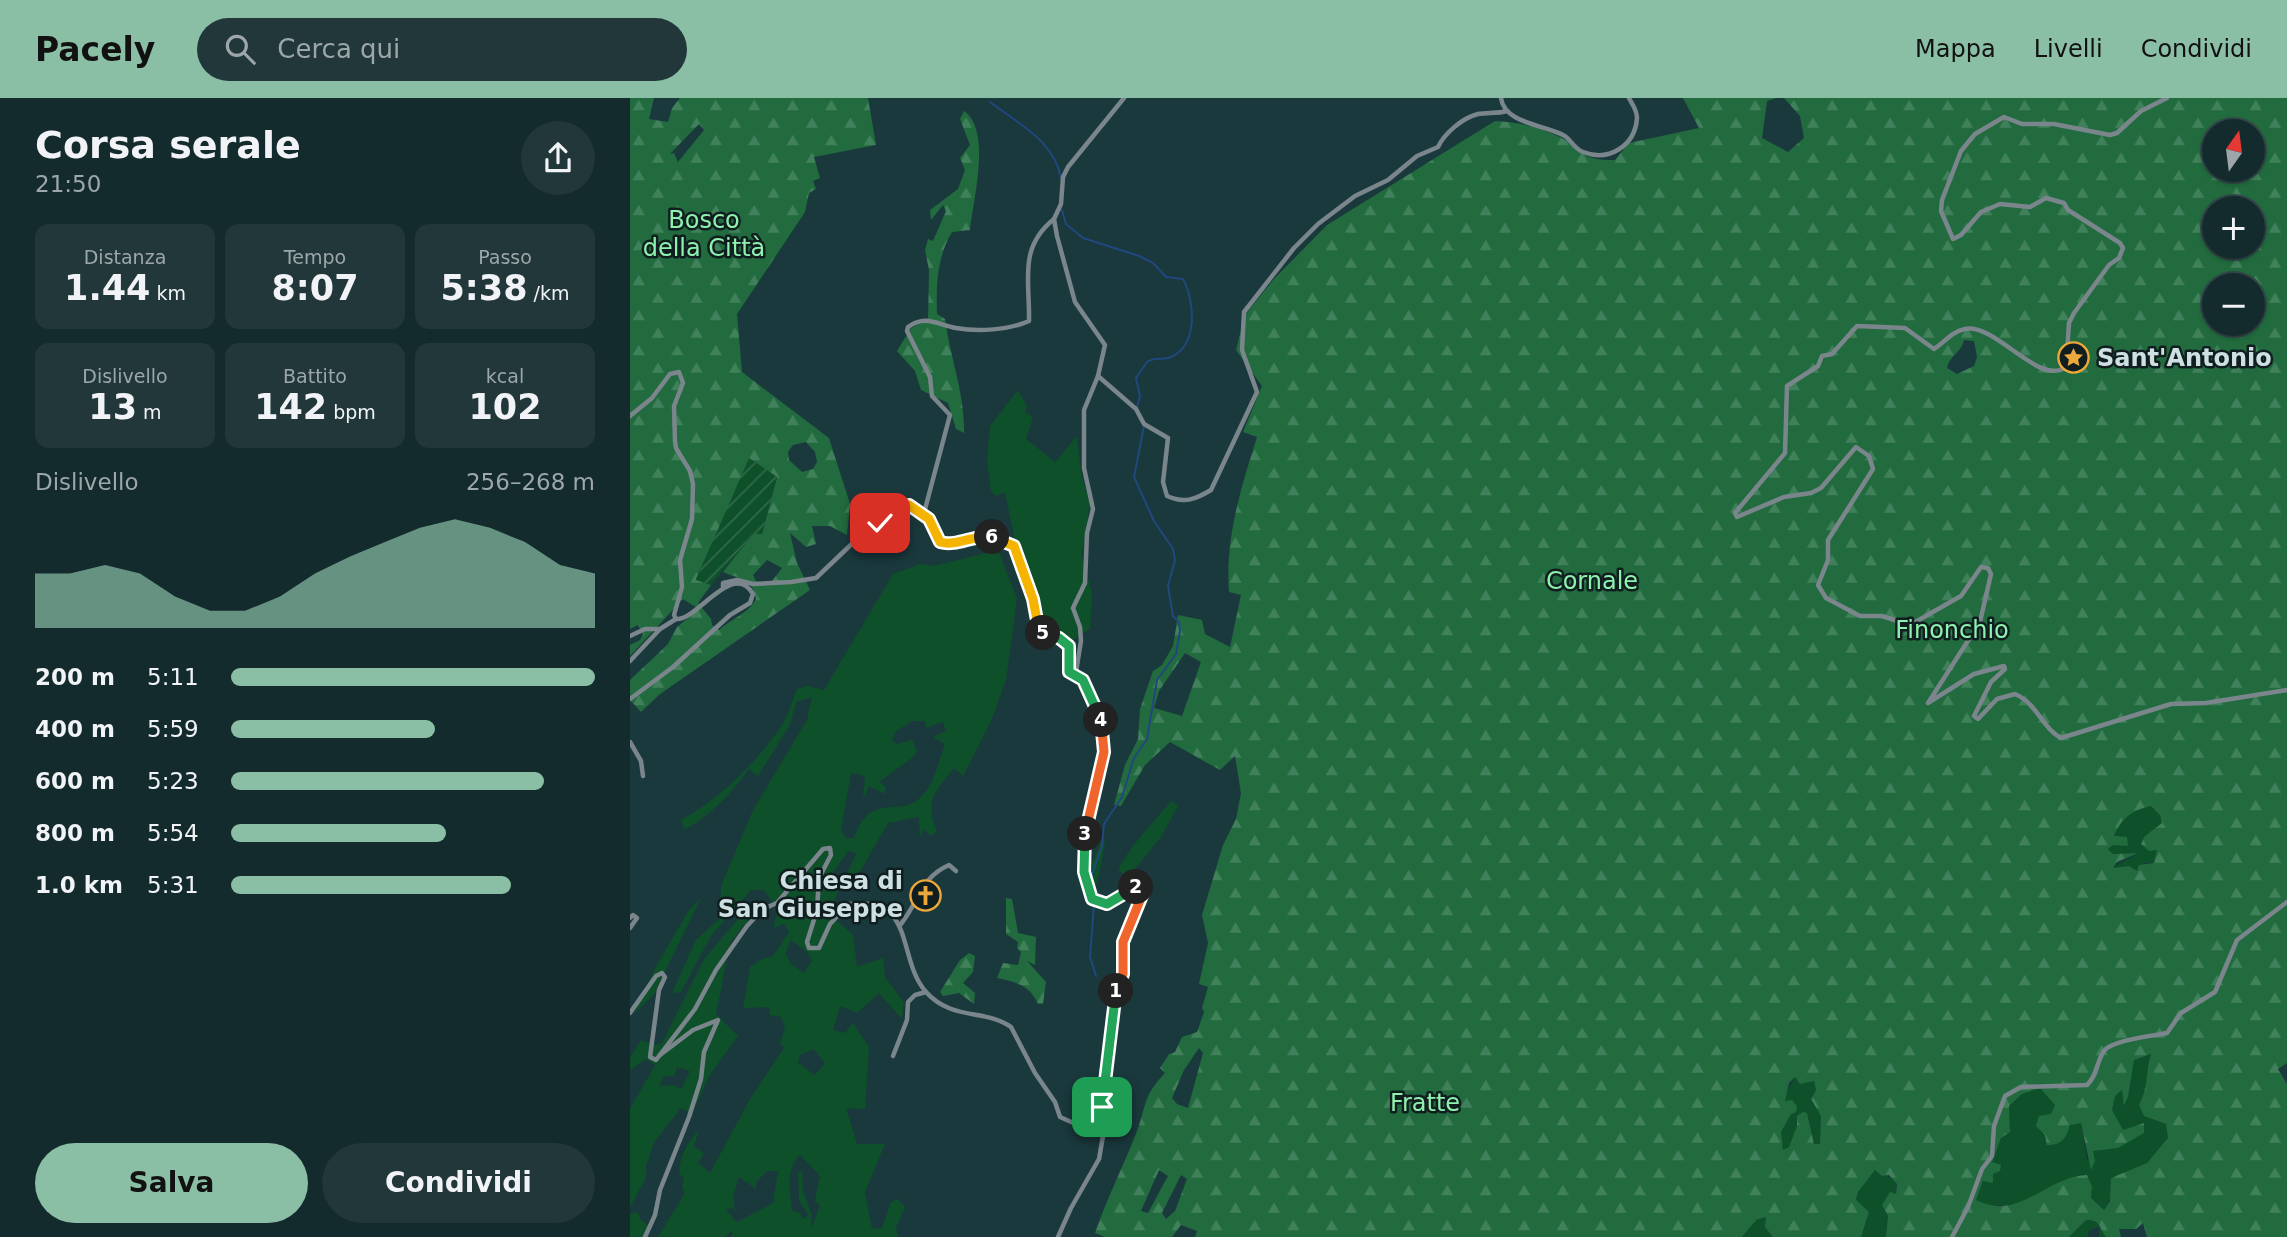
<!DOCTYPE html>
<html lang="it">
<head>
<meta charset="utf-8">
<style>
	:root { --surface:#142b2e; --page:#21373a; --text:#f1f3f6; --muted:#9da7aa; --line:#33474a; --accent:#8abfa5 }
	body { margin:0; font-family:"DejaVu Sans",sans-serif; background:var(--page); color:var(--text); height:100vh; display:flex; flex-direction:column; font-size:26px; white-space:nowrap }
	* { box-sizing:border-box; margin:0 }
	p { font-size:23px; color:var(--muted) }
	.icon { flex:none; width:38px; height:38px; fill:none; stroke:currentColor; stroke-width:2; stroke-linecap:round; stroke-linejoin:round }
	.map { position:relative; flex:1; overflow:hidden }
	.sheet { display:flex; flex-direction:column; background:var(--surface); width:630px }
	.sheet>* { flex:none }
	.needle { width:46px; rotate:14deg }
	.fabs { position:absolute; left:1572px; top:21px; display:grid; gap:14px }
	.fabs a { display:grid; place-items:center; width:63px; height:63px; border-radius:50%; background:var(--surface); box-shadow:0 2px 5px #0004,0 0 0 2px var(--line); font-size:35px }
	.pin { position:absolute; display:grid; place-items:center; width:60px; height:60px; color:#fff; margin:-30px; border-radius:14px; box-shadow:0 4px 10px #0006 }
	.km { position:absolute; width:35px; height:35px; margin:-18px; border-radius:50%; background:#222; color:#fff; font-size:19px; line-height:35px; text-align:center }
	.round { display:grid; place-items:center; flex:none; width:74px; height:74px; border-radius:37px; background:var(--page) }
	.overview { display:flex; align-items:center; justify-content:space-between; height:119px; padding:0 35px }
	h1 { font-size:38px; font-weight:700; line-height:52px }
	.metrics { display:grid; grid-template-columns:repeat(3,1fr); gap:10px; height:119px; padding:7px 35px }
	.metrics div { display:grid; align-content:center; border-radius:14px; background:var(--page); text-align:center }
	.metrics b { font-size:35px; font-weight:700 }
	.metrics small { font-size:19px; font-weight:400 }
	.metrics p { font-size:19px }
	.chart { height:196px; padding:14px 35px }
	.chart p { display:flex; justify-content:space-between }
	.chart svg { width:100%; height:126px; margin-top:7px; fill:var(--accent); opacity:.7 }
	.primary-button { display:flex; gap:14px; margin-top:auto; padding:14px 35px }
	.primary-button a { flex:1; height:80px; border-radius:42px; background:var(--accent); color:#111; font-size:28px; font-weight:700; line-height:80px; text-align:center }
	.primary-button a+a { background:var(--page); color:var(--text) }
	ul { padding:0 35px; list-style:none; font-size:23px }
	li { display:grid; grid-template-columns:112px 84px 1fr; align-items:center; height:52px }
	li i { height:18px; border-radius:9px; background:var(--accent) }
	header { display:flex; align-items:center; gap:42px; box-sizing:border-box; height:98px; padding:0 35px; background:var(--accent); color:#111 }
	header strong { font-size:33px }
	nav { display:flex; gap:38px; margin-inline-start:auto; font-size:24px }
	.search { width:490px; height:63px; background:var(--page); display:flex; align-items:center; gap:18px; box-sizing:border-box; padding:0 24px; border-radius:38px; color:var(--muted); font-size:26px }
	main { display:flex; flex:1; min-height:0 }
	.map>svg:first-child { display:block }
	.green { fill:#0e502a; fill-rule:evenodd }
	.forest { fill:url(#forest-firs); fill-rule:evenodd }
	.garden { fill:url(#garden-furrows) }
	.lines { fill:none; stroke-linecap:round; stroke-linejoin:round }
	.stream { stroke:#20487f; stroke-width:2 }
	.minor { stroke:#7a868c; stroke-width:4.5 }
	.split-1-casing { stroke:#fff; stroke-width:14 }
	.split-2-casing { stroke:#fff; stroke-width:14 }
	.split-3-casing { stroke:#fff; stroke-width:14 }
	.split-4-casing { stroke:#fff; stroke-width:14 }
	.split-5-casing { stroke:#fff; stroke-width:14 }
	.split-6-casing { stroke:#fff; stroke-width:14 }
	.split-7-casing { stroke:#fff; stroke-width:14 }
	.split-8-casing { stroke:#fff; stroke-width:14 }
	.split-1 { stroke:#22a559; stroke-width:9 }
	.split-2 { stroke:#f0652b; stroke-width:9 }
	.split-3 { stroke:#22a559; stroke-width:9 }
	.split-4 { stroke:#f0652b; stroke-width:9 }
	.split-5 { stroke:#22a559; stroke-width:9 }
	.split-6 { stroke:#f5b400; stroke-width:9 }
	.split-7 { stroke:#f5b400; stroke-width:9 }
	.split-8 { stroke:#f5b400; stroke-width:9 }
	.labels { text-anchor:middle; stroke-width:5; stroke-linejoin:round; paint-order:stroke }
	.park-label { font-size:24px; fill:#8ff1ae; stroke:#101e1f }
	.poi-label { font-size:24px; font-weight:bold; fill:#cfe0e2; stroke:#101e1f; text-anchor:start }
</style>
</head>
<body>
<header>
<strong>Pacely</strong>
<div class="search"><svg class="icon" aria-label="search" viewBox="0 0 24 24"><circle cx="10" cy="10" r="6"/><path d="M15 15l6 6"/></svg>Cerca qui</div>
<nav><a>Mappa</a><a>Livelli</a><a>Condividi</a></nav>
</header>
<main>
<section class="sheet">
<div class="overview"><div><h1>Corsa serale</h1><p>21:50</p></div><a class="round"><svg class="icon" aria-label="share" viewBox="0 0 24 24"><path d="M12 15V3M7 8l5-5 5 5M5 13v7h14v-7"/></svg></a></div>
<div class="metrics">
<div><p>Distanza</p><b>1.44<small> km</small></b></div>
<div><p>Tempo</p><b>8:07</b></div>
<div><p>Passo</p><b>5:38<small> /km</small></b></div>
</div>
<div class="metrics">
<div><p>Dislivello</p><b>13<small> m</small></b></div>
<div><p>Battito</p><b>142<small> bpm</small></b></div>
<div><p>kcal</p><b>102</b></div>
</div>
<div class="chart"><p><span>Dislivello</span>256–268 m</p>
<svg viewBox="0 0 160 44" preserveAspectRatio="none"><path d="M0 44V25L10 25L20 22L30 25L40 33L50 38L60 38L70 33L80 25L90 19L100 14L110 9L120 6L130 9L140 14L150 22L160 25V44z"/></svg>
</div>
<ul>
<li><b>200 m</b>5:11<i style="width:100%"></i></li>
<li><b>400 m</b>5:59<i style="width:56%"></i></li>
<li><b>600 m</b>5:23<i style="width:86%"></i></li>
<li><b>800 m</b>5:54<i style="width:59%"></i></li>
<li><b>1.0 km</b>5:31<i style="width:77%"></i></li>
</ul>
<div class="primary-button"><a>Salva</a><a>Condividi</a></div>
</section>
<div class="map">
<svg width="1657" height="1139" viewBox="0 0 1657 1139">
	<defs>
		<pattern id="forest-firs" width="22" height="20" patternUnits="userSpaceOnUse" patternTransform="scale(1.75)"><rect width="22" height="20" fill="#216b3e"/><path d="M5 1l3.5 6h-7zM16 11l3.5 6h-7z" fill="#40805a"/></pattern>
		<pattern id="garden-furrows" width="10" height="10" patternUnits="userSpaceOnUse" patternTransform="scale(1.75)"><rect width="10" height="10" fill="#0e502a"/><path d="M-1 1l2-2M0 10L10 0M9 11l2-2" fill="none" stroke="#306949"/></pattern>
	</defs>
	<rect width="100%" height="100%" fill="#1a393d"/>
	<g class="green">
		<polygon points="388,292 397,308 395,315 403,319 396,341 425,364 447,338 451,375 460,405 452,457 462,495 460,531 442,542 413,535 385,443 375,394 366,398 361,394 357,363 360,328"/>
		<path d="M368,452L387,500L376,582L361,623L333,678L324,670C306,693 293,703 307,733L301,738L294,731L290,740L289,719L258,725L228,777L222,784L209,790L200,816L223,837L227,869L253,860L255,879L274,905L272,921L249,895L227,915L210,908L203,932L215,935L223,925L239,949L235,1011L216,1010L227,1046H255L235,1094L242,1131L252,1130L261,1104L267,1101L275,1109L266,1130L268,1139H101L103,1132L95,1139H28L55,1095L52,1090L54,1080L49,1075C50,1057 57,1045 69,1032L64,1048L74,1056L68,1065L80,1075L120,1001L154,950L150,945L155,929L151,919L140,917L139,909L113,910L120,869L134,860L143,858L159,834L154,826L143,830L148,812L134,792H121L81,838L51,894L42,895L66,842L90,820L91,788L123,712L177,622L182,599L166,604L160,627L128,678L119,671C99,697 83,716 54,732L51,722C90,701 127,664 152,627C159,617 162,603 167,591L178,588L194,592L263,476L290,466L304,468ZM282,623H295L296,630L313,624L316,633L303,639L315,646C309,662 305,684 293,697C270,723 242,690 224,740L217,741L211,733L221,675L235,678L233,702L239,688L254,696L256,689L249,684L282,660L287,653L282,642L266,646L262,642L265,634ZM218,753L226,755L215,781H199ZM161,842L178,855L182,863L174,875L162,867L155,856ZM184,951L195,965L185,977L168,965L170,957ZM170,1057L190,1078L185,1103L190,1107L181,1131L182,1117L173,1093L172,1073L168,1074L169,1102L178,1117L174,1121L168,1114L162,1113C160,1092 155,1073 170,1057ZM137,1073H148L143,1105L107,1124L96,1112L102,1109L105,1114L103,1098L109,1079L126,1091V1084Z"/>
		<path d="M541,703L548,708L531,739L498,779L488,772C500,747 524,725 541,703Z"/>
		<path d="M1521,708L1530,717L1532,725L1515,738L1528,752L1524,765H1515L1507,773L1499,768L1482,770L1508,755L1482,756L1478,750C1484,745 1483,743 1485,735C1490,719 1505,712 1521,708Z"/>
		<path d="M472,740L475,741C474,759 468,779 464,798L457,786V766L464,762Z"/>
		<polygon points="71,800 24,896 4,916 25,870 59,812"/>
		<path d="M120,807L128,810L100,845L86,916L108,938L79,978L62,1016L51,1010L24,1044L16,1068V1080L0,1109V1011L25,967L16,961L0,972V960L11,942L24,947L32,945L74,861ZM47,969L60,973L51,991L43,987L29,988L34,978H44Z"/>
		<path d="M1521,956C1515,976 1517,997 1514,1018L1536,1026L1538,1040L1517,1065L1492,1078L1474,1112L1461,1100L1462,1089L1417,1091L1398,1104L1384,1107H1356L1346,1102L1371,1040L1380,1034L1379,1008L1392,996L1410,990L1426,1007L1421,1016L1440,1026L1451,1025L1457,1064L1463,1053L1488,1050L1514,1035L1513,1025L1493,1033L1482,1012L1485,998L1493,992L1498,1000L1504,962Z"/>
		<polygon points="1165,979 1185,983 1191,1018 1190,1047 1184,1046 1177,1015 1167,1028 1159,1049 1152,1053 1151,1034 1161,1016 1155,998"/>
		<polygon points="1245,1072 1266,1083 1266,1097 1254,1112 1258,1118 1256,1139 1231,1139 1239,1114 1226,1103 1228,1094"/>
		<polygon points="8,1114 10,1121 18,1127 13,1139 0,1139 0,1116"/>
		<polygon points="1136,1119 1143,1139 1112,1139 1126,1122"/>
		<path d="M1456,1122C1472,1122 1468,1129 1476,1139H1469V1129L1459,1132L1458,1139H1439Z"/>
	</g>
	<g class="forest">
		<path d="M0,0H24L19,21L38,24L42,10L50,0H238L246,47L184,59L190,80L183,83L186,91L179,95L175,114L107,216L112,274L199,340L220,406L217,437L200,428H182L186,446L176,449L160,435L167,465L180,492L30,596L11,614L0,602V582L38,546L47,529L69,511L53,501L0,558V547L10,542L13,536L8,527L0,531ZM69,26L74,32L48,64L44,55L40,56ZM176,344L185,354L187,364L183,371L172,374L159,362L158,354L163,347ZM120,361L147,379L132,436H123L93,474C108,481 124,481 126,501C119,515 101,521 89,532L82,527L81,521L68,505L81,487L66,481ZM137,462L152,470L139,487H128L123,477Z"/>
		<path d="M1053,0H1146L1137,3L1132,40L1158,54L1174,40L1170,18L1154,0H1657V965L1648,971L1657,986V1139H1517L1513,1125L1506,1131H1489L1491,1139H1476C1468,1129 1472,1122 1456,1122L1439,1139H1256L1258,1118L1252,1107L1260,1094L1266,1096L1267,1086L1259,1077L1252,1078L1245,1072L1228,1094L1226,1102L1239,1114L1231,1139H1143L1135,1129L1136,1119L1126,1122L1112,1139H565L567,1133L551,1127L542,1139H475L465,1135C477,1100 494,1067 507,1033C517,1006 513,998 535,975L530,970L539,956L545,954L552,939L567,934L574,914L572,910L578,889L569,886L578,845L572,817L593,747L606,721L611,695L605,658L590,672L540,644L515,667L491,708L484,707L495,667L508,641L510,611L523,573L532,567L543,548L548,517L572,522L575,536L600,549L611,497L599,494C595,439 611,390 627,339L613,334L632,288L606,252L615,217L643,182L697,127L865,23C886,24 911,29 930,39C958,54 948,62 985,62L999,45L1069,30ZM1584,33H1622V72H1584ZM1584,110H1622V149H1584ZM1584,187H1622V226H1584ZM1334,242L1344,243L1347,259L1344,268L1327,276L1317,270C1320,257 1332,254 1334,242ZM555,555L571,564L552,618L524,610L529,593ZM1521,708L1530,717L1532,725L1515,738L1511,746L1519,753L1527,752L1524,765L1509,767L1507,773L1499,768L1483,770L1487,764L1508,755L1483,756L1478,751L1483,747L1498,748L1497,739L1484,738C1491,720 1503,712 1521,708ZM569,950L573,955L558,1010L547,1006L542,1000L554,972ZM1521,956C1515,976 1519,988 1509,1007L1514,1018L1536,1026L1538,1040L1517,1065L1481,1080L1480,1103L1474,1112L1461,1100L1462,1089L1457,1077C1417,1078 1389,1124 1346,1102L1353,1083L1363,1085V1076L1370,1073L1371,1067L1362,1064L1371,1040L1380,1034L1379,1008L1392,996L1410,990L1425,1007L1421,1016L1409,1018L1406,1028L1415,1037L1417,1047C1433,1047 1436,1040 1440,1027L1451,1025L1461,1072L1465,1063L1463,1053L1488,1050L1514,1035V1025L1493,1032L1482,1012L1485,998L1492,992L1494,1007L1498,999L1504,962ZM1165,979L1170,986L1184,983L1186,992L1181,1001L1191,1018L1190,1046H1184L1177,1015L1173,1014L1167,1018V1028L1159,1049L1153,1052L1151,1034L1161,1016L1166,1014L1167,1008L1162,1002L1155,1003L1159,985ZM529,1072L538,1078L518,1115L511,1113ZM551,1077L557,1081L545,1113L536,1121L532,1115Z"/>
		<path d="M334,13C362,32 343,102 340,132L322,134C307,159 306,187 307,216L315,221C320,259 335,296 334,335L326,331L318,305L291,292L285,273L267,253L281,230L298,222L299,172L295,152L298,141L303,143L316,113L313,107L301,122L300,112L328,91L335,72L330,60L340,47L330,21Z"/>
		<path d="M376,800L382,801L388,835L406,839L405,867L397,863L416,884L413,906H408C400,887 386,884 367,880L373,865L388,867L391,854L387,850L388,844L376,836Z"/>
		<polygon points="339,855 345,858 343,874 333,885 345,895 344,906 329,895 313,898 310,894 330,862"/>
	</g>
	<polygon class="garden" points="119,360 147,379 132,436 123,436 81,487 66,482"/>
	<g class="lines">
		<g class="stream">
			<path d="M360,4C387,25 424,42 431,80"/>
			<path d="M432,112L436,126L453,140L509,158L523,165L536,179L553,181C565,203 569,250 538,260C530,262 524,259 517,264L506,280L510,298L507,309"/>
			<polyline points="464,795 460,782 472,748 474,726 492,699 504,660 517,641 527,582 546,556 550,533 549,524 543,518 538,488 545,462 543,451 524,423 504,379 514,328"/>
			<polyline points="464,806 460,859 466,878"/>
		</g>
		<g class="minor">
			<path d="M871,0C874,25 914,27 933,37C941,41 943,50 953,54C979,64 1005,48 1007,20C1007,12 1002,6 999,0"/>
			<path d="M1537,0L1511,13L1487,35L1480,37L1424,26H1392L1374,19L1345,36L1331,53L1312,102L1311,113L1323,141L1331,137L1351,114L1370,106L1400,109L1416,100L1434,105L1438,112L1490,145L1493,150L1489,160L1479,167L1444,215L1439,225L1436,269C1409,289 1366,225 1335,231C1322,233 1314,245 1304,251L1275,230L1227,228L1202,256L1192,258L1188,268L1157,288L1155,355L1105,415L1107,419L1154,399L1181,395L1191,390L1226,349L1239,358L1243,371L1198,442V462L1188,487L1196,500L1230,518H1252L1280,527L1331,498L1351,469L1358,470L1361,476L1350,524L1298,605L1344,576L1374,568L1375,571L1361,584L1344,618L1348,621L1367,601L1385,596C1407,605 1412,630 1431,640L1541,606L1576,605L1657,592"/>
			<path d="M468,278L506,311L514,326L538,340L533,384L537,398C555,406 566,401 581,392L627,294L612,252L614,214L664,150L688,126L725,98L758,82L787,58L808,49C814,36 832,20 848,16C857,14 867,16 877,13"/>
			<path d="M0,318L22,300L40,276L49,274L53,285L44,308L45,343L46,350L60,373L63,386L62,421L50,462L52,489L44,517L46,521C66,524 103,461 123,496L120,505L100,517L43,569L0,601"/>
			<path d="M294,415L320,317L302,298L300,279L277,233L278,229C296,216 308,227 326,230C348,234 379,232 399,223C400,182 388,150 424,121"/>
			<path d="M93,489V485L107,482L123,486L161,484L186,480L227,441L258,422L272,408L279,407L299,421L310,444C337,452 345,425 384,448L403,501L409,532L429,540L439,548V574L452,582"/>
			<polyline points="0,538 15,531 29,531"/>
			<polyline points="0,563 30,531 46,521"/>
			<polyline points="0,644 11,663 13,678"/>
			<polyline points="0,820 3,817 7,820 0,830"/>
			<path d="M271,826C290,802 290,780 319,767L326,773"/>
			<path d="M0,915L26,878L32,875L35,879L29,892L20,959L26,962L65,911L86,872L117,828L133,811L147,805L193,751L200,750L201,757L189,780L187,812L177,844L179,850H189L200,826L219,806C287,798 266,860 296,894C322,923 356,911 381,929L405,975L425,1004L430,1019L473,1038"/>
			<polyline points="263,958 277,922 278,904 285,897 296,894"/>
			<polyline points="15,1139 25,1117 30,1092 59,1019 71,981 74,954 88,922 63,932 30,957"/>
			<polyline points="428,1139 441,1110 469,1061 473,1038 472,987 486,892 493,876 493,844 513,792 507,788 472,807 462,801 454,774 455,730 474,654 474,637 457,592 446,574 451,543 450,529 443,510 455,485 457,435 463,411 454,370 454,312 468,278 475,247 445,204 427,138 424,121 431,106 433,79 438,69 494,0"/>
			<path d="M1322,1139L1338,1109L1352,1071L1362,1058L1364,1028L1375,998L1391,989L1457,987C1468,977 1466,964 1474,953C1482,942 1523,938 1537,935L1551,915L1585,894L1607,842L1657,804"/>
		</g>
	</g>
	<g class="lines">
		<defs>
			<polyline id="split-1" points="472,1009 486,893"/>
			<polyline id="split-2" points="486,893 493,876 493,844 513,795 511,788 506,789"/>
			<polyline id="split-3" points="455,736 454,774 462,801 477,806 506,789"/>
			<polyline id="split-4" points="455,736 474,654 471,622"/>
			<polyline id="split-5" points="413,535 429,540 439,548 439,574 453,582 471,622"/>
			<polyline id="split-6" points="362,439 384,448 403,501 409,533 413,535"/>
			<path id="split-7" d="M268,411L279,407L299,421L310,444C327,449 344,436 362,439"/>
			<polyline id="split-8" points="250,425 258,422 268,411"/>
		</defs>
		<use href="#split-1" class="split-1-casing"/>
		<use href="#split-2" class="split-2-casing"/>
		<use href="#split-3" class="split-3-casing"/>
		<use href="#split-4" class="split-4-casing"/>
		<use href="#split-5" class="split-5-casing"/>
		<use href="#split-6" class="split-6-casing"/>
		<use href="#split-7" class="split-7-casing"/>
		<use href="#split-8" class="split-8-casing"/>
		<use href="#split-1" class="split-1"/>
		<use href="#split-2" class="split-2"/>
		<use href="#split-3" class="split-3"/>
		<use href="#split-4" class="split-4"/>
		<use href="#split-5" class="split-5"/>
		<use href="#split-6" class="split-6"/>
		<use href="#split-7" class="split-7"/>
		<use href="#split-8" class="split-8"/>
	</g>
	<defs>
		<symbol id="sight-ring" viewBox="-11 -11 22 22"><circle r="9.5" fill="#101e1f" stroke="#eda83b" stroke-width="1.5"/><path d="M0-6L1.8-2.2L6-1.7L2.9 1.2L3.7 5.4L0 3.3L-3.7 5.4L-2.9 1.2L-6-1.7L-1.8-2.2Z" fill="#eda83b"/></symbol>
		<symbol id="church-ring" viewBox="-11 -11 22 22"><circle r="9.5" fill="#101e1f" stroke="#eda83b" stroke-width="1.5"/><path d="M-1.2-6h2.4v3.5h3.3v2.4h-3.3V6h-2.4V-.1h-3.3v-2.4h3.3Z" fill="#eda83b"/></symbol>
	</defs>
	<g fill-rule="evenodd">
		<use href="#sight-ring" x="1426" y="242" width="35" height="35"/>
		<use href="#church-ring" x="278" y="780" width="35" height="35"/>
	</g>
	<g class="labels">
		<g class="park-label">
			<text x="74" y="130">Bosco<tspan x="74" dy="28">della Città</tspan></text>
			<text x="962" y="491">Cornale</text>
			<text x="1322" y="540">Finonchio</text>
			<text x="795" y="1013">Fratte</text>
		</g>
		<g class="poi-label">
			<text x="1467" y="268">Sant'Antonio</text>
			<text x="273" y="791" text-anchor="end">Chiesa di<tspan x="273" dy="28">San Giuseppe</tspan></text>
		</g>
	</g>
</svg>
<div class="fabs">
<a><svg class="needle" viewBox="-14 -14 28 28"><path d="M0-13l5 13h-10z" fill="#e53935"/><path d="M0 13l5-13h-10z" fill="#9da7aa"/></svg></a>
<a>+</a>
<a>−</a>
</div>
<div class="pin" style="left:472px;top:1009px;background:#1e9e55"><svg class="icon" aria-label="arrive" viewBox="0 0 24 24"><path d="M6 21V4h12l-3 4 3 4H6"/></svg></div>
<div class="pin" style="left:250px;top:425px;background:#d93025"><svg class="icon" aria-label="check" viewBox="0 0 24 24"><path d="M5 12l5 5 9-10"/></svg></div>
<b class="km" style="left:486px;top:893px">1</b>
<b class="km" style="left:506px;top:789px">2</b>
<b class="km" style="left:455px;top:736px">3</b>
<b class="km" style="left:471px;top:622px">4</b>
<b class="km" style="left:413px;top:535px">5</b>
<b class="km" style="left:362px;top:439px">6</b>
</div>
</main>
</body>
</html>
